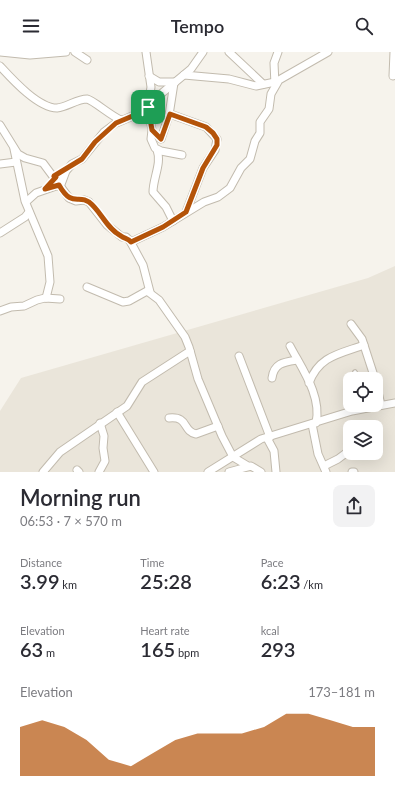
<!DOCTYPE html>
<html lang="en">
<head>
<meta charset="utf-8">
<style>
	:root { --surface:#fff; --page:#f2f2f3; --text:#2b2b33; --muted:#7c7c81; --accent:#b45309 }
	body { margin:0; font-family:Lato,sans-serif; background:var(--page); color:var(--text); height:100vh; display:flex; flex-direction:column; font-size:15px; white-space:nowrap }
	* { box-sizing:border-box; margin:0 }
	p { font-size:13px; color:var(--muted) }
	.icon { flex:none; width:22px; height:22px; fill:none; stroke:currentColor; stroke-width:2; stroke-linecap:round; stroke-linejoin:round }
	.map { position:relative; height:420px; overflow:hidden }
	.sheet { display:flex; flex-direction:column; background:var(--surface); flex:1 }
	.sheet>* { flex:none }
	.buttons { position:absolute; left:343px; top:320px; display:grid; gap:8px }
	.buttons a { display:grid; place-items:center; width:40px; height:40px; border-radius:8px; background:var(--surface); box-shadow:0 4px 16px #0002; font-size:20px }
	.pin { position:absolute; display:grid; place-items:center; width:34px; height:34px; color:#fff; margin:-17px; border-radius:8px; box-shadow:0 2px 6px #0006 }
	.round { display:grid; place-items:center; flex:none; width:42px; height:42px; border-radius:8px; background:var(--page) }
	.summary { display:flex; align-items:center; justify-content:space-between; height:68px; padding:0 20px }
	h1 { font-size:22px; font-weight:600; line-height:30px }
	.metrics { display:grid; grid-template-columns:repeat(3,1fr); gap:6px; height:68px; padding:4px 20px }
	.metrics div { display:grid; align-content:center }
	.metrics b { font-size:20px; font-weight:600 }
	.metrics small { font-size:11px; font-weight:400 }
	.metrics p { font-size:11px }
	.chart { height:112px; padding:8px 20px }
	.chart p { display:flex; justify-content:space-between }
	.chart svg { width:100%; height:72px; margin-top:4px; fill:var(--accent); opacity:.7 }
	header { display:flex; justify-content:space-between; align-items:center; height:52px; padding:0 20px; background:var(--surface); font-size:18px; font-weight:600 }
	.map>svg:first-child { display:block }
	.residential { fill:#eae5da; fill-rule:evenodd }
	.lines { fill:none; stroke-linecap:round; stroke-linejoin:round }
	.lane-casing { stroke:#c2bbae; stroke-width:5.5 }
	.street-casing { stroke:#c2bbae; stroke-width:9 }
	.lane { stroke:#fff; stroke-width:3.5 }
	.street { stroke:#fff; stroke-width:7 }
	.route-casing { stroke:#fff; stroke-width:8 }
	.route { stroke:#b45309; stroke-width:5 }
</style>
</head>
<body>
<header><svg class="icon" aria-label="menu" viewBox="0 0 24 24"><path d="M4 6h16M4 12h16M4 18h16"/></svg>Tempo<svg class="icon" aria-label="search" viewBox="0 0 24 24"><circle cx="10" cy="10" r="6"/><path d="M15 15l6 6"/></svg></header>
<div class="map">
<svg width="395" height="420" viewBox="0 0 395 420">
	<rect width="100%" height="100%" fill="#f6f3ec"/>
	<path class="residential" d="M395,214V420H0V359L21,326L368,226ZM350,327H376V353H350ZM350,375H376V401H350Z"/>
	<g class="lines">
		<defs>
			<g id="lane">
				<polyline points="355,320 359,327"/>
				<polyline points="350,359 350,345"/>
			</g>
			<g id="street">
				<polyline points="0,0 30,3 66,0"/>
				<polyline points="75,0 87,8"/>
				<polyline points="229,0 263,32"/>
				<path d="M0,14C12,27 38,56 57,56C67,55 77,47 87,47C93,48 111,64 121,68"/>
				<polyline points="184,23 229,27 256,34 275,30"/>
				<polyline points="149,24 159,30 175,30"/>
				<polyline points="393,24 394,0"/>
				<polyline points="275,33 274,11 278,0"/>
				<polyline points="150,51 191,17 203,0"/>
				<polyline points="148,55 152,78 151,87 155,96 161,99 182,103"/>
				<polyline points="170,62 206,75 217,87 215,98 203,116 186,160"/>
				<polyline points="0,73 18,102 25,106 43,111 69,146 76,149 84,148 89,150 107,173 122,185 126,185 130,189 143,213 150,240"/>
				<polyline points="161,87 169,63 174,31"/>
				<polyline points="14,97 25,149 48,204 50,230 46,246"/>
				<path d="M157,98C162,111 153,126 153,140L166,155L173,169"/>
				<polyline points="0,112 16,110"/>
				<polyline points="60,135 66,119 72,112 82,107 104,80 116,71 142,60 148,55 151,35 146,0"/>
				<polyline points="26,150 36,141 59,133"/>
				<polyline points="0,181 25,165 29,160"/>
				<polyline points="131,190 163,175 204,150 218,145 230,136 241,116 250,107 255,89 260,81 260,70 269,57 271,42 279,28 328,0"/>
				<polyline points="87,235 123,250 129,249 147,239 159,248 185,285 189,295 198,327 222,384 233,405 248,414"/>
				<polyline points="0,259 11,255 24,254 37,248 45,246 60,247"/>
				<polyline points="351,272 362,287 375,327"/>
				<path d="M290,294C302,317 322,344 316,371"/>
				<polyline points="239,304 270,385"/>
				<path d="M272,326C274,311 284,310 297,308"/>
				<path d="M309,331C319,304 339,302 364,293"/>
				<polyline points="376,331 381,353"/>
				<polyline points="117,360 154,420"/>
				<path d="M169,366C189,364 182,379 196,382L218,374"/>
				<polyline points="312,372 318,402 326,420"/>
				<polyline points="267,386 274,399 276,420"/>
				<polyline points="324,414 338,407 350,398"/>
				<polyline points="77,418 79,420"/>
				<polyline points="43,420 60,400 127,354 142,330 190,299"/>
				<polyline points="99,420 105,409 103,396 104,384 100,371"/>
				<polyline points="208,420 261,387 352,359 395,351"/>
				<polyline points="229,420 251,414 261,420"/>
				<polyline points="352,420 354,420"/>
			</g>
		</defs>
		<use href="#lane" class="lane-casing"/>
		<use href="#street" class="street-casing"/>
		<use href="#lane" class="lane"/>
		<use href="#street" class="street"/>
	</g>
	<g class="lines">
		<defs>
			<path id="route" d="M148,55L152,78L161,87L170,62L206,75L213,81L217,87V93L203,116L186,160L163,175L131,190C128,186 125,187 121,184C106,176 101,159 89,150C78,142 72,156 59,133L45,137L56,125L54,124L82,107L95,90L116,71L142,60Z"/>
		</defs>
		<use href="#route" class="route-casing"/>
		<use href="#route" class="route"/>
	</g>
</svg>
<div class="buttons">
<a><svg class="icon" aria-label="locate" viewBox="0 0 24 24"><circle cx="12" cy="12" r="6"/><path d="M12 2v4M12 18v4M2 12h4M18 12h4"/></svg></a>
<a><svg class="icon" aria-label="layers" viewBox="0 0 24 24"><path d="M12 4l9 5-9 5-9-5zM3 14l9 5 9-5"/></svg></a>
</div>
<div class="pin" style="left:148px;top:55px;background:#1e9e55"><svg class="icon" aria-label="arrive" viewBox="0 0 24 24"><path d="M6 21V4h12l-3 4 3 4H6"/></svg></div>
</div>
<section class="sheet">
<div class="summary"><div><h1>Morning run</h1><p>06:53 · 7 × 570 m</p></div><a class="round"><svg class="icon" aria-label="share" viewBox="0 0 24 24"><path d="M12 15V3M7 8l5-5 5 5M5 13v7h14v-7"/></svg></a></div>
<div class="metrics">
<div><p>Distance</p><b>3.99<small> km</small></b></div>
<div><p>Time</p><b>25:28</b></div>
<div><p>Pace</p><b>6:23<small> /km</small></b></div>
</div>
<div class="metrics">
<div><p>Elevation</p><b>63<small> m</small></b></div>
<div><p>Heart rate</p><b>165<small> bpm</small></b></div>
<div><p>kcal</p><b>293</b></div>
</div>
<div class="chart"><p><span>Elevation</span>173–181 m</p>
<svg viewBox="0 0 160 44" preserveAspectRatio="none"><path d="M0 44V14L10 10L20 14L30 22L40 34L50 38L60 30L70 22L80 18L90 18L100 18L110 14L120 6L130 6L140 10L150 14L160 14V44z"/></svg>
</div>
</section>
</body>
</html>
